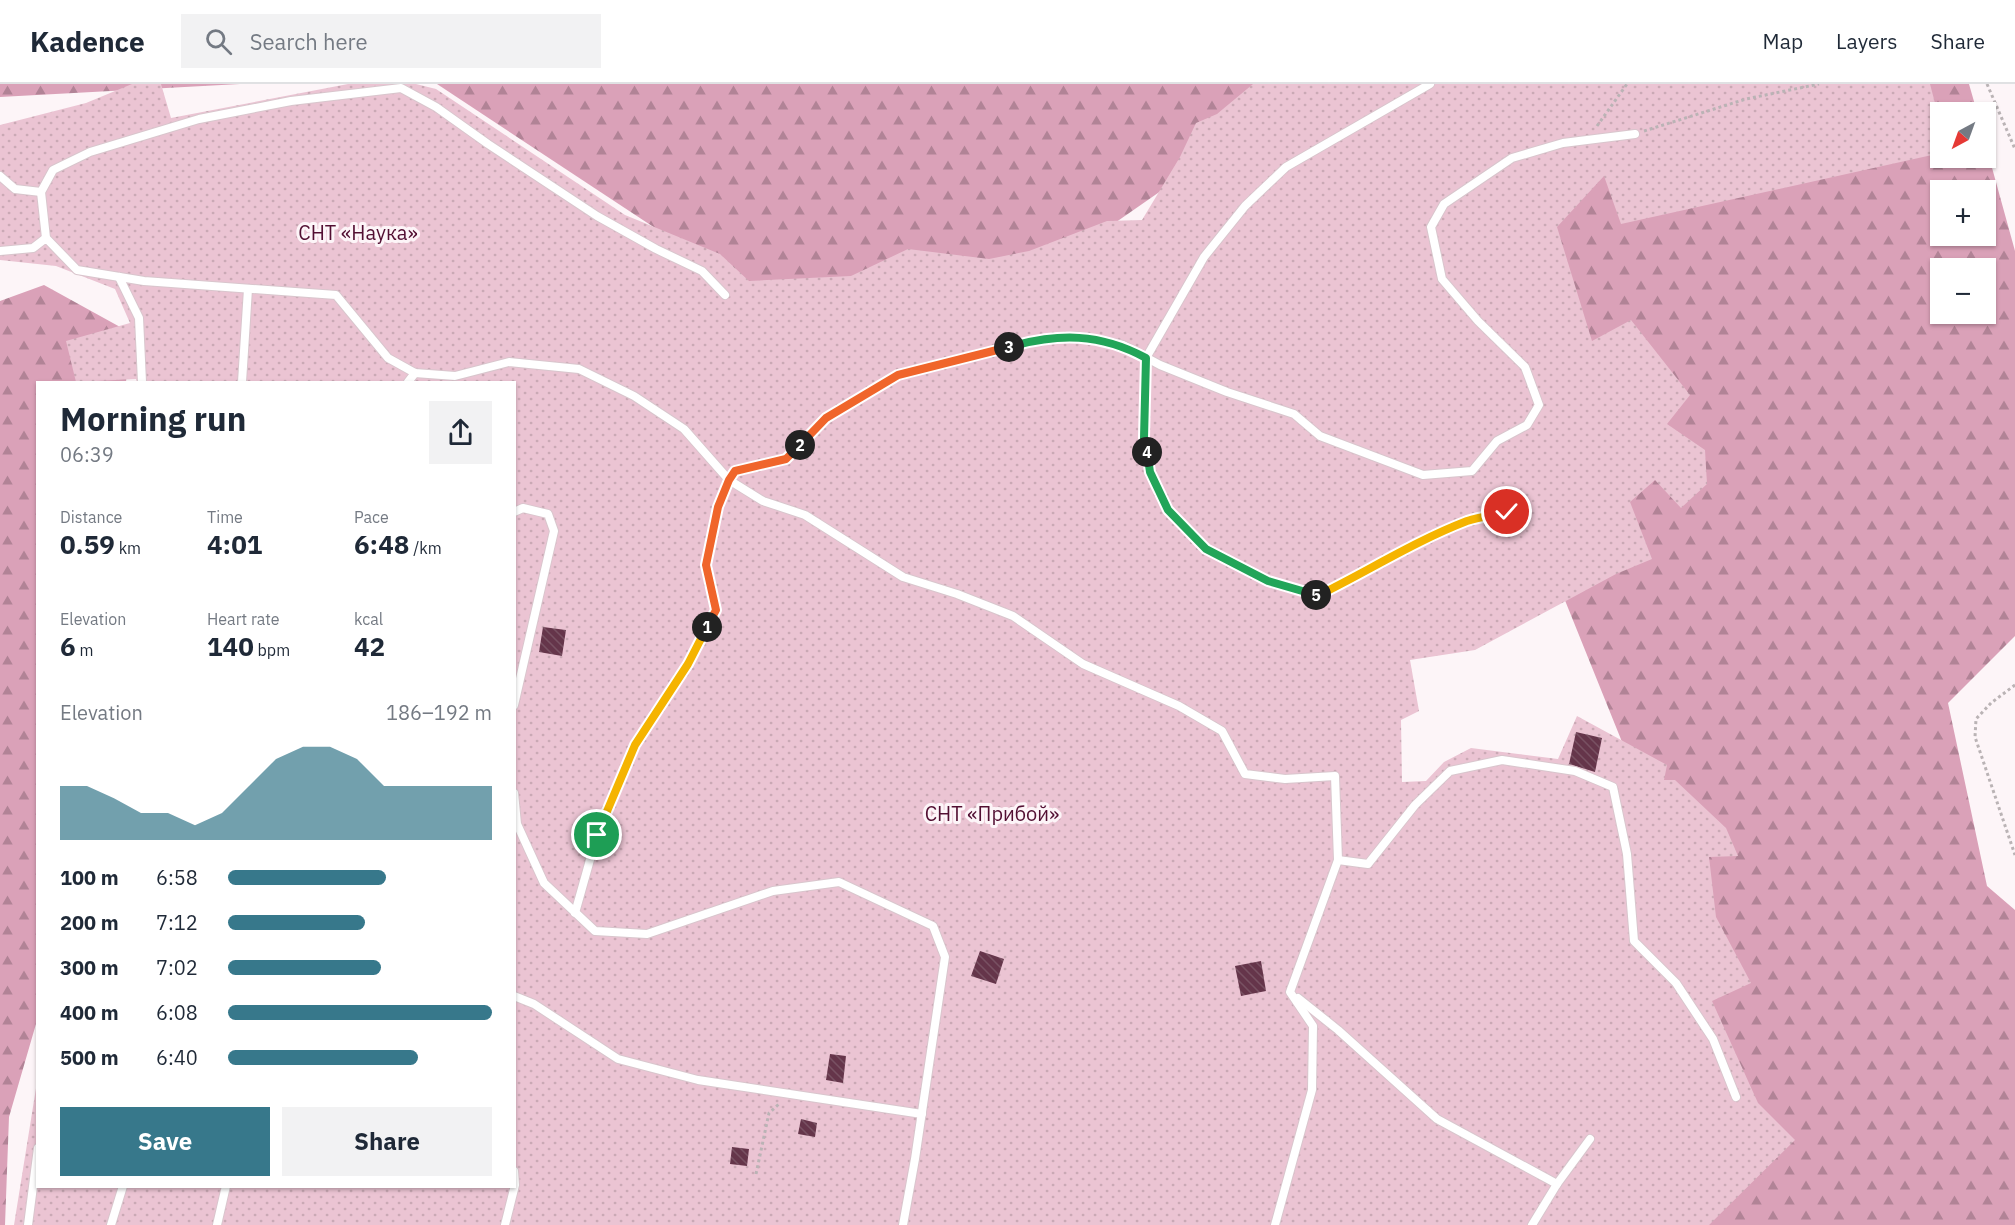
<!DOCTYPE html>
<html lang="en">
<head>
<meta charset="utf-8">
<style>
	:root { --surface:#fff; --page:#f2f2f3; --text:#1f2937; --muted:#747a83; --line:#e0e1e3; --accent:#37788b }
	body { margin:0; font-family:"IBM Plex Sans",sans-serif; background:var(--page); color:var(--text); height:100vh; display:flex; flex-direction:column; font-size:22px; white-space:nowrap }
	* { box-sizing:border-box; margin:0 }
	p { font-size:20px; color:var(--muted) }
	.icon { flex:none; width:33px; height:33px; fill:none; stroke:currentColor; stroke-width:2; stroke-linecap:round; stroke-linejoin:round }
	.map { position:relative; flex:1; overflow:hidden }
	.sheet { position:absolute; left:36px; top:297px; width:480px; height:807px; display:flex; flex-direction:column; background:var(--surface); border-radius:0px; box-shadow:0 2px 4px #0004 }
	.sheet>* { flex:none }
	.needle { width:39px; rotate:221deg }
	.buttons { position:absolute; left:1930px; top:18px; display:grid; gap:12px }
	.buttons a { display:grid; place-items:center; width:66px; height:66px; border-radius:0px; background:var(--surface); box-shadow:0 2px 4px #0004; font-size:30px }
	.pin { position:absolute; display:grid; place-items:center; width:51px; height:51px; color:#fff; margin:-26px; border:3px solid #fff; border-radius:50%; box-shadow:0 2px 6px #0007 }
	.km { position:absolute; width:30px; height:30px; margin:-15px; border-radius:50%; background:#222; color:#fff; font-size:16px; line-height:30px; text-align:center }
	.round { display:grid; place-items:center; flex:none; width:63px; height:63px; border-radius:0px; background:var(--page) }
	.summary { display:flex; align-items:center; justify-content:space-between; height:102px; padding:0 24px }
	h1 { font-size:33px; font-weight:800; line-height:45px }
	.stats { display:grid; grid-template-columns:repeat(3,1fr); gap:9px; height:102px; padding:6px 24px }
	.stats div { display:grid; align-content:center }
	.stats b { font-size:26px; font-weight:800 }
	.stats small { font-size:16px; font-weight:400 }
	.stats p { font-size:16px }
	.chart { height:168px; padding:12px 24px }
	.chart p { display:flex; justify-content:space-between }
	.chart svg { width:100%; height:108px; margin-top:6px; fill:var(--accent); opacity:.7 }
	.primary-button { display:flex; gap:12px; margin-top:auto; padding:12px 24px }
	.primary-button a { flex:1; height:69px; border-radius:0px; background:var(--accent); color:#fff; font-size:24px; font-weight:800; line-height:69px; text-align:center }
	.primary-button a+a { background:var(--page); color:var(--text) }
	ul { padding:0 24px; list-style:none; font-size:20px }
	li { display:grid; grid-template-columns:96px 72px 1fr; align-items:center; height:45px }
	li i { height:15px; border-radius:8px; background:var(--accent) }
	header { display:flex; align-items:center; gap:36px; box-sizing:border-box; height:84px; padding:0 30px; background:var(--surface); border-bottom:2px solid var(--line) }
	header strong { font-size:28px }
	nav { display:flex; gap:33px; margin-inline-start:auto; font-size:21px }
	.search { width:420px; height:54px; background:var(--page); display:flex; align-items:center; gap:15px; box-sizing:border-box; padding:0 21px; border-radius:0px; color:var(--muted); font-size:22px }
	.map>svg:first-child { display:block }
	.forest { fill:url(#forest-firs); fill-rule:evenodd }
	.park { fill:url(#park-dots) }
	.building { fill:url(#building-back-hatch) }
	.lines { fill:none; stroke-linecap:round; stroke-linejoin:round }
	.service-casing { stroke:#d9c6cd; stroke-width:10 }
	.path { stroke:#bab3b5; stroke-width:3; stroke-dasharray:3 3; stroke-linecap:butt }
	.service { stroke:#fff; stroke-width:8 }
	.split-1-casing { stroke:#fff; stroke-width:12 }
	.split-2-casing { stroke:#fff; stroke-width:12 }
	.split-3-casing { stroke:#fff; stroke-width:12 }
	.split-4-casing { stroke:#fff; stroke-width:12 }
	.split-5-casing { stroke:#fff; stroke-width:12 }
	.split-6-casing { stroke:#fff; stroke-width:12 }
	.split-1 { stroke:#f5b400; stroke-width:8 }
	.split-2 { stroke:#f0652b; stroke-width:8 }
	.split-3 { stroke:#f0652b; stroke-width:8 }
	.split-4 { stroke:#22a559; stroke-width:8 }
	.split-5 { stroke:#22a559; stroke-width:8 }
	.split-6 { stroke:#f5b400; stroke-width:8 }
	.labels { text-anchor:middle; stroke-width:6; stroke-linejoin:round; paint-order:stroke }
	.park-label { font-size:20px; fill:#520f32; stroke:#fdf5f8 }
</style>
</head>
<body>
<header>
<strong>Kadence</strong>
<div class="search"><svg class="icon" aria-label="search" viewBox="0 0 24 24"><circle cx="10" cy="10" r="6"/><path d="M15 15l6 6"/></svg>Search here</div>
<nav><a>Map</a><a>Layers</a><a>Share</a></nav>
</header>
<div class="map">
<svg width="2015" height="1141" viewBox="0 0 2015 1141">
	<defs>
		<pattern id="forest-firs" width="22" height="20" patternUnits="userSpaceOnUse" patternTransform="scale(1.5)"><rect width="22" height="20" fill="#daa1b8"/><path d="M5 1l3.5 6h-7zM16 11l3.5 6h-7z" fill="#b18396"/></pattern>
		<pattern id="park-dots" width="8" height="8" patternUnits="userSpaceOnUse" patternTransform="scale(1.5)"><rect width="8" height="8" fill="#ebc4d3"/><path d="M2 2h.1M6 6h.1" fill="none" stroke="#caa9b5" stroke-width="1.8" stroke-linecap="round"/></pattern>
		<pattern id="building-back-hatch" width="6" height="6" patternUnits="userSpaceOnUse" patternTransform="scale(1.5)"><rect width="6" height="6" fill="#65354a"/><path d="M-1 5l2 2M0 0l6 6M5-1l2 2" fill="none" stroke="#785162"/></pattern>
	</defs>
	<rect width="100%" height="100%" fill="#fdf5f8"/>
	<g class="forest">
		<polygon points="0,0 240,0 0,13"/>
		<polygon points="437,0 1315,0 1063,175 752,208"/>
		<path d="M1377,0H1969L1977,28H1941V74H1986V62L2015,167V552L1948,619L1987,802L2015,826V1141H1610L1641,705L1560,504ZM1941,106H1986V152H1941ZM1941,184H1986V230H1941Z"/>
		<polygon points="44,201 131,249 126,298 38,298 38,933 9,1033 5,1141 0,1141 0,217"/>
	</g>
	<polygon class="park" points="132,0 161,0 171,34 348,0 416,0 436,5 625,131 720,170 749,197 851,192 908,165 989,175 1029,167 1107,137 1142,136 1180,73 1196,39 1217,30 1253,0 1930,0 1941,42 1941,69 1621,140 1604,92 1557,143 1592,257 1631,236 1690,311 1667,340 1705,366 1707,400 1681,424 1655,396 1630,418 1652,475 1616,490 1475,566 1410,576 1419,627 1401,636 1402,698 1426,697 1444,678 1471,664 1558,675 1577,632 1667,681 1664,696 1675,696 1726,744 1738,772 1709,773 1716,833 1751,899 1712,917 1758,1019 1795,1056 1709,1141 14,1141 37,998 38,1102 514,1102 514,298 137,298 136,295 76,298 66,257 130,239 115,205 56,182 0,176 0,41 86,19"/>
	<g class="building">
		<polygon points="543,543 566,546 562,572 539,568"/>
		<polygon points="1576,648 1602,654 1595,688 1569,680"/>
		<polygon points="980,867 1004,875 996,900 971,892"/>
		<polygon points="1261,877 1266,907 1241,912 1235,882"/>
		<polygon points="830,970 846,972 843,999 826,996"/>
		<polygon points="801,1035 817,1039 815,1053 798,1050"/>
		<polygon points="732,1063 749,1065 747,1082 730,1080"/>
	</g>
	<g class="lines">
		<defs>
			<g id="service">
				<path d="M1430,0L1286,83L1245,122L1204,173L1146,274L1144,354L1150,388L1168,426L1206,465L1268,497L1319,511C1368,487 1416,457 1467,437C1480,433 1494,431 1507,428"/>
				<polyline points="0,92 15,105 41,108"/>
				<polyline points="46,154 41,108 53,86 90,68 199,35 291,17 401,4 436,23 488,60 597,132 656,165 702,187 725,211"/>
				<polyline points="0,167 33,164 46,154 77,186 144,197 336,211 388,274 415,289 455,292 509,278 579,285 634,312 684,345 729,396 763,417 805,431 903,493 957,510 1013,532 1083,580 1179,622 1222,647 1245,690 1285,695 1335,692 1338,776 1290,908 1313,942 1312,1006 1275,1141"/>
				<polyline points="119,193 139,234 142,298"/>
				<polyline points="242,298 248,205"/>
				<polyline points="408,298 415,289"/>
				<polyline points="514,428 523,424 548,430 554,447 514,621"/>
				<polyline points="514,709 517,740 544,799 595,847 647,850 773,807 839,798 933,842 945,873 915,1075 903,1141"/>
				<polyline points="1338,776 1368,780 1415,721 1450,687 1502,676 1575,687 1613,703 1627,770 1634,857 1676,899 1713,955 1736,1013"/>
				<polyline points="575,829 597,751 635,661 688,580 716,526 706,481 718,423 729,396 735,387 786,375 826,334 898,291 1028,258 1076,252 1123,261 1160,281 1227,308 1294,330 1320,352 1423,391 1472,387 1497,357 1527,341 1539,321 1525,283 1478,237 1442,195 1431,143 1444,120 1512,74 1563,59 1635,50"/>
				<polyline points="514,912 534,920 618,975 698,996 922,1030"/>
				<polyline points="1298,914 1338,946 1437,1035 1557,1100"/>
				<polyline points="28,1141 38,1064"/>
				<polyline points="111,1141 123,1102"/>
				<polyline points="217,1141 226,1102"/>
				<polyline points="505,1141 515,1101 514,1087"/>
				<polyline points="1532,1141 1557,1100 1590,1055"/>
			</g>
		</defs>
		<use href="#service" class="service-casing"/>
		<g class="path">
			<polyline points="1987,0 2015,65"/>
			<polyline points="1597,42 1627,0"/>
			<polyline points="1644,47 1746,15 1819,0"/>
			<polyline points="2015,601 1991,619 1976,635 1975,653 2015,771"/>
			<polyline points="756,1090 769,1029 780,1019"/>
		</g>
		<use href="#service" class="service"/>
	</g>
	<g class="lines">
		<defs>
			<polyline id="split-1" points="597,751 635,661 688,580 707,543"/>
			<polyline id="split-2" points="707,543 716,526 706,481 718,423 729,396 735,387 786,375 800,361"/>
			<polyline id="split-3" points="800,361 826,334 898,291 1009,263"/>
			<path id="split-4" d="M1009,263C1059,249 1100,249 1146,274L1144,354L1147,368"/>
			<polyline id="split-5" points="1147,368 1150,388 1168,426 1206,465 1268,497 1316,511"/>
			<path id="split-6" d="M1316,511H1319C1368,487 1415,457 1467,437C1480,433 1494,431 1507,428"/>
		</defs>
		<use href="#split-1" class="split-1-casing"/>
		<use href="#split-2" class="split-2-casing"/>
		<use href="#split-3" class="split-3-casing"/>
		<use href="#split-4" class="split-4-casing"/>
		<use href="#split-5" class="split-5-casing"/>
		<use href="#split-6" class="split-6-casing"/>
		<use href="#split-1" class="split-1"/>
		<use href="#split-2" class="split-2"/>
		<use href="#split-3" class="split-3"/>
		<use href="#split-4" class="split-4"/>
		<use href="#split-5" class="split-5"/>
		<use href="#split-6" class="split-6"/>
	</g>
	<g class="labels">
		<g class="park-label">
			<text x="358" y="156">СНТ «Наука»</text>
			<text x="992" y="737">СНТ «Прибой»</text>
		</g>
	</g>
</svg>
<div class="buttons">
<a><svg class="needle" viewBox="-14 -14 28 28"><path d="M0-13l5 13h-10z" fill="#e53935"/><path d="M0 13l5-13h-10z" fill="#747a83"/></svg></a>
<a>+</a>
<a>−</a>
</div>
<div class="pin" style="left:597px;top:751px;background:#1e9e55"><svg class="icon" aria-label="arrive" viewBox="0 0 24 24"><path d="M6 21V4h12l-3 4 3 4H6"/></svg></div>
<div class="pin" style="left:1507px;top:428px;background:#d93025"><svg class="icon" aria-label="check" viewBox="0 0 24 24"><path d="M5 12l5 5 9-10"/></svg></div>
<b class="km" style="left:707px;top:543px">1</b>
<b class="km" style="left:800px;top:361px">2</b>
<b class="km" style="left:1009px;top:263px">3</b>
<b class="km" style="left:1147px;top:368px">4</b>
<b class="km" style="left:1316px;top:511px">5</b>
<section class="sheet">
<div class="summary"><div><h1>Morning run</h1><p>06:39</p></div><a class="round"><svg class="icon" aria-label="share" viewBox="0 0 24 24"><path d="M12 15V3M7 8l5-5 5 5M5 13v7h14v-7"/></svg></a></div>
<div class="stats">
<div><p>Distance</p><b>0.59<small> km</small></b></div>
<div><p>Time</p><b>4:01</b></div>
<div><p>Pace</p><b>6:48<small> /km</small></b></div>
</div>
<div class="stats">
<div><p>Elevation</p><b>6<small> m</small></b></div>
<div><p>Heart rate</p><b>140<small> bpm</small></b></div>
<div><p>kcal</p><b>42</b></div>
</div>
<div class="chart"><p><span>Elevation</span>186–192 m</p>
<svg viewBox="0 0 160 44" preserveAspectRatio="none"><path d="M0 44V22L10 22L20 27L30 33L40 33L50 38L60 33L70 22L80 11L90 6L100 6L110 11L120 22L130 22L140 22L150 22L160 22V44z"/></svg>
</div>
<ul>
<li><b>100 m</b>6:58<i style="width:60%"></i></li>
<li><b>200 m</b>7:12<i style="width:52%"></i></li>
<li><b>300 m</b>7:02<i style="width:58%"></i></li>
<li><b>400 m</b>6:08<i style="width:100%"></i></li>
<li><b>500 m</b>6:40<i style="width:72%"></i></li>
</ul>
<div class="primary-button"><a>Save</a><a>Share</a></div>
</section>
</div>
</body>
</html>
